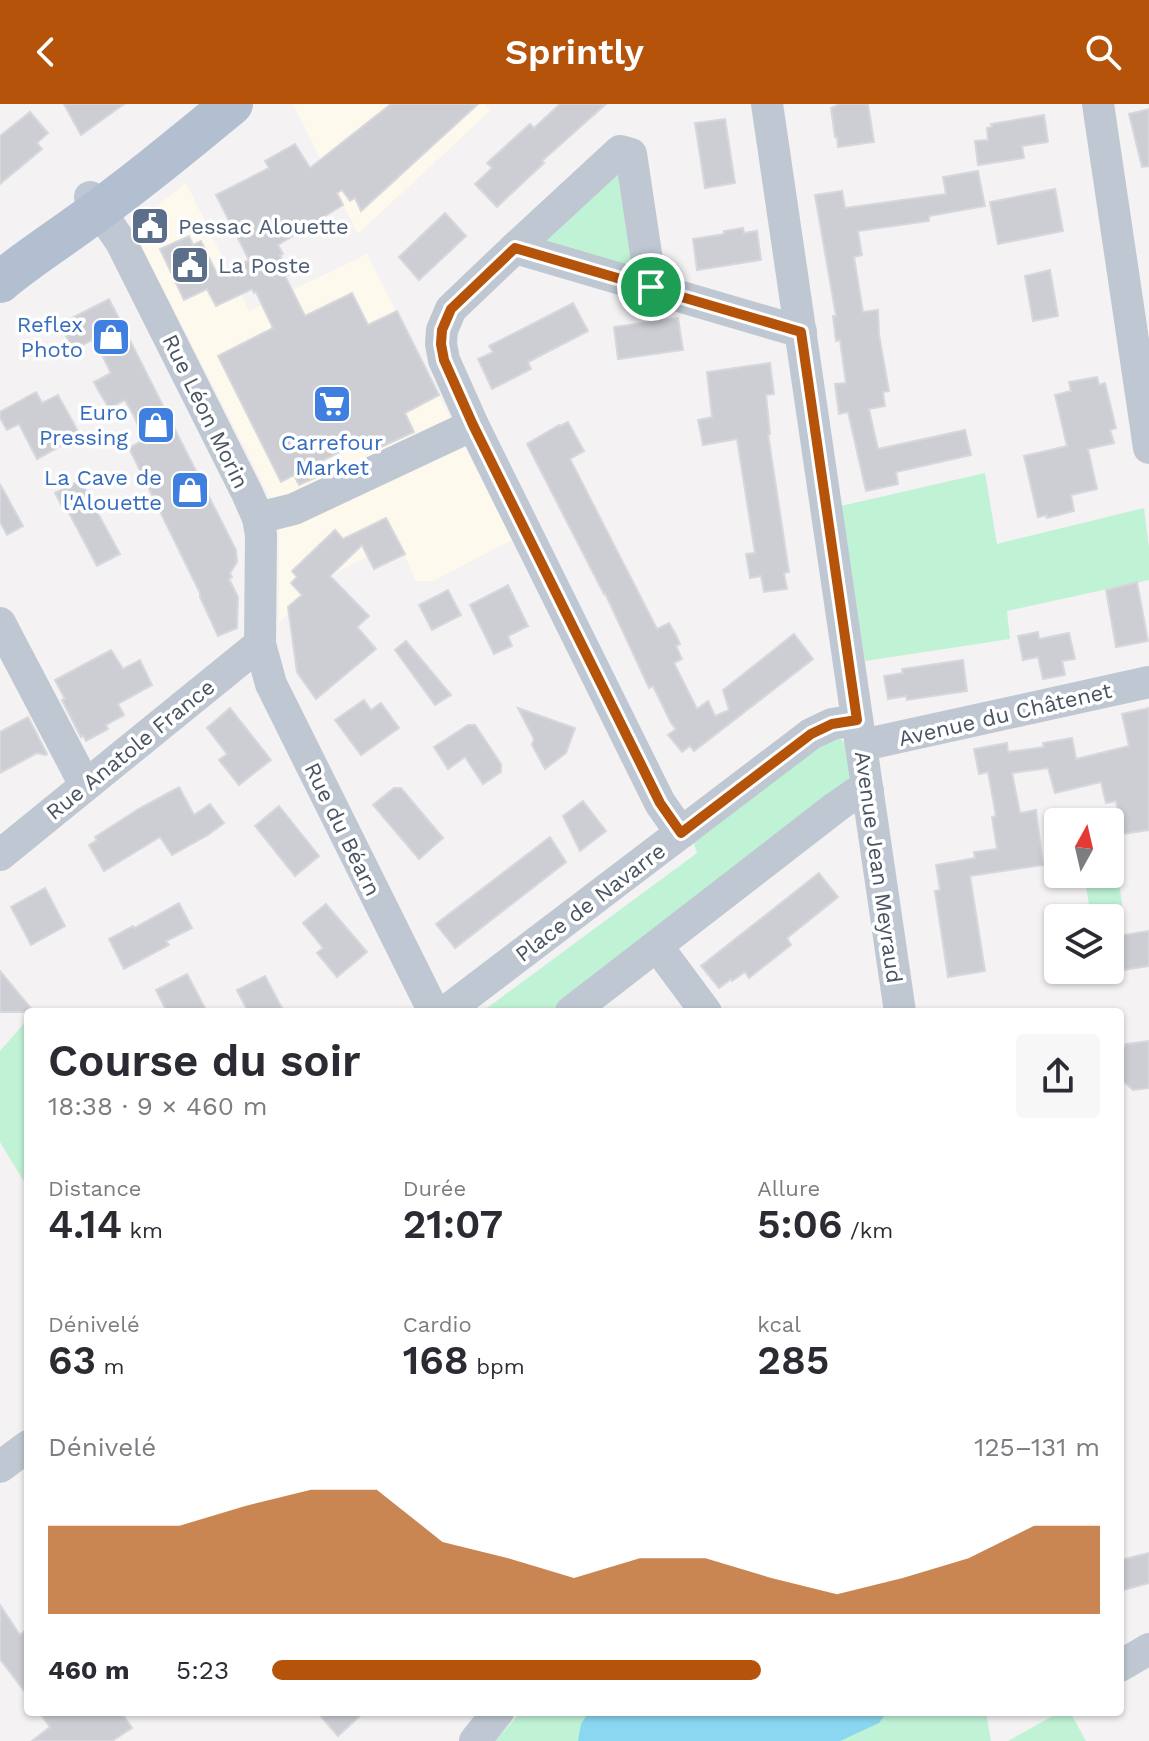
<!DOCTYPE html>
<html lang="fr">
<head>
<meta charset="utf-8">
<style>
	:root { --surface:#fff; --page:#f7f7f7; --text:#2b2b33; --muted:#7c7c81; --accent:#b45309 }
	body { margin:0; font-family:"Work Sans",sans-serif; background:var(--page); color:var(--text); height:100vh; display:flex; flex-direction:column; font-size:30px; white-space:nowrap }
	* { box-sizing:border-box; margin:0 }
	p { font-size:26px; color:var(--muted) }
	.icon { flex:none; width:44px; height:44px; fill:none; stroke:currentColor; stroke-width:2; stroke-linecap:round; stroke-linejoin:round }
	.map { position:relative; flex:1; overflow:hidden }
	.details { position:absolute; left:24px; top:904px; width:1100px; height:708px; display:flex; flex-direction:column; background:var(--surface); border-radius:8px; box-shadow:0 2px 6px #0004 }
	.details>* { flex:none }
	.needle { width:52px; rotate:8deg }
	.buttons { position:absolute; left:1044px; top:704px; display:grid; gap:16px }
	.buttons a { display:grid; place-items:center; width:80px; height:80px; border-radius:8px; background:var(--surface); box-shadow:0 2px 6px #0004; font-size:40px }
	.pin { position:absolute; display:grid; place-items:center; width:68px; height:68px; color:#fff; margin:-34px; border:4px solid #fff; border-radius:50%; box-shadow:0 2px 8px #0007 }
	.round { display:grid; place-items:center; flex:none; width:84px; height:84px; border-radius:8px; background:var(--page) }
	.headline { display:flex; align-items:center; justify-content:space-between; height:136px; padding:0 24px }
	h1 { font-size:44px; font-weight:600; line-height:60px }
	.stats { display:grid; grid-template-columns:repeat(3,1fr); gap:12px; height:136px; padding:8px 24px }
	.stats div { display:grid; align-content:center }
	.stats b { font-size:40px; font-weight:600 }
	.stats small { font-size:22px; font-weight:400 }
	.stats p { font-size:22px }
	.chart { height:224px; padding:16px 24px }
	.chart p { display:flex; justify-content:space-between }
	.chart svg { width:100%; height:144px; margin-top:8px; fill:var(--accent); opacity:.7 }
	ul { padding:0 24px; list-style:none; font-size:26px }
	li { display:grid; grid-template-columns:128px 96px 1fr; align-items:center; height:60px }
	li i { height:20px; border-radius:10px; background:var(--accent) }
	header { display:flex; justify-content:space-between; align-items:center; height:104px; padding:0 24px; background:var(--accent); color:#fff; font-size:36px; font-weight:600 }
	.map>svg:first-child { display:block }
	.commercial { fill:#fdf9ed }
	.green { fill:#c0f2d6 }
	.water { fill:#8bd6f1 }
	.building { fill:#ccced4; stroke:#d6d8dd; stroke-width:2 }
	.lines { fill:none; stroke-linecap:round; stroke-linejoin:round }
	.minor { stroke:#bfc8d2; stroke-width:32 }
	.major { stroke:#b1bfd1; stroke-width:42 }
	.route-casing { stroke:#fff; stroke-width:16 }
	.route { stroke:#b45309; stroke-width:10 }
	.labels { text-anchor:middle; stroke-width:7; stroke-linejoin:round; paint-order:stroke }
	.service-label { font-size:22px; fill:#4e5e75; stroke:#fff; text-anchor:start }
	.shop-label { font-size:22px; fill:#366cbe; stroke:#fff; text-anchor:end }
	.street-label { font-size:22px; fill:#485461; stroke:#fff }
</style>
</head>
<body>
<header><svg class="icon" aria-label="back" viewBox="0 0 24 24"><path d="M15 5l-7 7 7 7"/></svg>Sprintly<svg class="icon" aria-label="search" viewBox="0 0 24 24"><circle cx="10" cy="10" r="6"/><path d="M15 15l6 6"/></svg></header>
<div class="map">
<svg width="1149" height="1637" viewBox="0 0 1149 1637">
	<rect width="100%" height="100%" fill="#f4f2f2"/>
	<g class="commercial">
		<polygon points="293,0 485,0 490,7 358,130"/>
		<polygon points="186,79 249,207 367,150 512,436 433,477 416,477 398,437 339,467 279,518 279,413 274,401 131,122"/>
	</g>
	<g class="green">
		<polygon points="619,64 633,151 630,159 620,161 547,140 545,132"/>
		<polygon points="985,369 997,440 1144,404 1149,444 1149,476 1007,507 1010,535 865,557 841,402"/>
		<polygon points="838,634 848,640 851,682 560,908 463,908 470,899 483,907 697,749 691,731 807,642"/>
		<polygon points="1116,753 1123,808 1091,813 1084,770 1110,770 1110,754"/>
		<polygon points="28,915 28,1084 0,1038 0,947"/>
		<polygon points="521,1608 986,1608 991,1637 495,1637"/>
		<polygon points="1060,1608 1070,1608 1086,1637 1008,1637"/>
	</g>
	<polygon class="water" points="589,1608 887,1608 879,1619 840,1637 578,1637 581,1620"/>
	<g class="building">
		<polygon points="64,0 124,0 81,31"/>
		<polygon points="391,0 478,0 361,107 355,94 350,97 342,86 337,89 343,101 278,141 283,150 280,151 290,170 285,172 305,212 352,189 368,221 397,207 439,291 405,309 414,328 375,346 369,333 314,361 319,372 299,381 294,371 281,378 218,252 273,224 256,188 254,189 252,185 216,202 207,185 184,196 160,145 189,132 193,141 201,137 218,172 249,156 216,91 269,64 265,57 295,40 310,64"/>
		<polygon points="560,0 606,0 542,57 544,59 497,103 475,80 492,64 487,59 530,20 534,24"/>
		<polygon points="840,0 868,0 874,38 838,43 837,33 835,33 831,4"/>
		<polygon points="1149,5 1149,62 1142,63 1129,10"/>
		<polygon points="30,8 48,29 37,39 42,45 0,80 0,32"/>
		<polygon points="1044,11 1048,38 1022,42 1024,54 978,61 975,37 988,36 987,24 992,23 991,20"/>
		<polygon points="725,15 735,79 705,84 695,19"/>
		<polygon points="978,67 985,102 929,112 929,117 858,127 862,151 854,153 863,208 878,206 879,231 889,287 883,288 885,302 869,305 878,345 965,326 971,351 896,368 898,380 866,387 848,308 839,310 835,280 846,279 840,236 836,237 833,212 836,212 815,91 842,87 845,104 946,90 943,73"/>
		<polygon points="1055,85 1063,127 998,140 990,98"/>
		<polygon points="445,109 466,132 419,176 399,153"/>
		<polygon points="743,124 744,129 757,127 761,156 697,166 693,135 724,130 724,127"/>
		<polygon points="1050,166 1058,212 1033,217 1025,172"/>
		<polygon points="109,195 236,446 237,458 230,469 232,473 229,475 238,493 237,524 218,532 200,493 200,489 129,344 144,336 134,312 125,296 109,304 98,286 94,278 111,269 94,235 73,246 60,220"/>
		<polygon points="573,199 588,227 528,258 531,265 492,285 478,255 493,248 489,242"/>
		<polygon points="678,214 683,246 618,255 614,223"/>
		<polygon points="770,259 774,290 766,291 770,330 768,330 789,468 784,469 787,485 764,488 761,472 750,474 746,450 755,449 737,335 703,341 698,316 712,313 707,268"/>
		<polygon points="1097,273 1099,281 1105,279 1116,324 1110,326 1114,339 1088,345 1097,385 1071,391 1074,407 1047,414 1047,411 1038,413 1024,352 1067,342 1055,291 1071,287 1069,278"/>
		<polygon points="36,288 42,299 58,291 80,331 37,355 19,320 7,326 0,314 0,308"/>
		<polygon points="568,318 584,347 570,355 657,525 669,519 676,531 680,540 676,542 682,555 674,559 697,605 708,597 715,612 729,606 723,586 794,530 813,555 694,647 690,642 682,648 668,631 676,625 671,619 653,582 649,584 605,489 604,490 527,340 559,321 560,322"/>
		<polygon points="79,377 98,402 95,404 120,450 97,462 67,405 64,406 55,389"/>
		<polygon points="0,380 23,422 7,431 0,418"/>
		<polygon points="386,414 405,450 374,465 362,441 330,472 369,512 357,523 376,545 316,595 297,568 288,503 302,491 291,479 297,473 292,467 335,426 343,435"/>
		<polygon points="1137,478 1148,537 1116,543 1106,486"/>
		<polygon points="508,481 528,522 508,532 512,542 494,550 470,501"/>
		<polygon points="448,486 461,511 432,526 419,501"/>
		<polygon points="1038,528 1039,535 1069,529 1075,555 1062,557 1065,571 1043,575 1038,553 1023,556 1018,532"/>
		<polygon points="406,537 451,591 435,601 395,546"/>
		<polygon points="111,546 123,565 140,556 152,581 118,600 124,611 106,621 108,625 86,637 83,631 81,633 62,596 65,595 55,576"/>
		<polygon points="963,556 967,587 907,596 906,592 888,595 884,572 903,569 902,565"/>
		<polygon points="364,596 371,606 381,599 399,624 361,651 335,616"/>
		<polygon points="230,604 271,656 239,681 219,656 227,650 207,624"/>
		<polygon points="518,604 575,624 566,649 545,665 532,641 534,635"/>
		<polygon points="1149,604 1149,726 1122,730 1116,697 1106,699 1101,678 1055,689 1048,664 1012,669 1020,709 1036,706 1043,761 970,772 985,867 948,873 935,787 940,786 936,761 975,754 974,748 997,745 992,713 996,712 988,668 979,670 974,645 1007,639 1008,648 1044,643 1043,639 1072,634 1076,655 1129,642 1122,610"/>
		<polygon points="28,613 47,650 45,651 37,649 0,669 0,628"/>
		<polygon points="468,621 475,621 501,660 501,668 483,680 465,653 448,665 434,643"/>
		<polygon points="179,683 194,711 210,700 224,719 208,731 172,751 160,733 104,767 89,741 97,736 95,733 140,704"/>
		<polygon points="394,684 401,684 443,734 419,755 373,701"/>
		<polygon points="583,697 606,727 580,747 563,712"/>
		<polygon points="279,702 319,752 295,772 255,722"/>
		<polygon points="550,733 566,758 455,844 436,820"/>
		<polygon points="819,769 838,793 787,834 791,841 749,874 745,868 732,877 731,875 719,884 701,862"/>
		<polygon points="45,784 65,822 31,841 11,803"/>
		<polygon points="179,799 192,824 166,837 169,841 124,865 109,835 133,822 134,824"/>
		<polygon points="326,800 367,848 337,873 317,849 323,844 303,819"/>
		<polygon points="1149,827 1149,862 1110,868 1110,833"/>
		<polygon points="0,867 34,908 0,908"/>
		<polygon points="187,870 207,908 167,908 156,886"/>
		<polygon points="265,872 284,908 248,908 237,886"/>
		<polygon points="1149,937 1149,984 1133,986 1120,974 1120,952 1126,940"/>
		<polygon points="1149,1449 1149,1479 1120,1487 1120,1456"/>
		<polygon points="0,1501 20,1531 28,1524 28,1592 0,1555"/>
		<polygon points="39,1608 121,1608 132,1624 112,1637 32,1637 50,1623"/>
		<polygon points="317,1608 364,1608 338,1632"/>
	</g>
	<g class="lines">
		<g class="minor">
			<polyline points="767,0 900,908"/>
			<polyline points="1098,0 1149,344"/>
			<polyline points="90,93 121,138 247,389 258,414 261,431 260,540 271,580 434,908"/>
			<polyline points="515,144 620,47 631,50 651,183"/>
			<polyline points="258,414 294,405 473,321"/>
			<polyline points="0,519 85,681"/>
			<polyline points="861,640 872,639 1149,578"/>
			<polyline points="681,729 660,699 473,321 444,256 441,240 442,226 451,205 515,144 801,228"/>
			<polyline points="0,751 260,540"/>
			<polyline points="657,842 706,908"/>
			<polyline points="445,908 811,630 832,620 857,616"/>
			<polyline points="571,908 836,703 856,689 868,687"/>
			<polyline points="0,1363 28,1342"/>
			<polyline points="1120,1562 1149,1545"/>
			<polyline points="475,1637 498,1608"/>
		</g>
		<path class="major" d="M0,178C24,158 50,141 75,123C129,85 181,42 232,0"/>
	</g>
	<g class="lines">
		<defs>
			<polygon id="route" points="515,144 801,228 857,616 832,620 811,630 681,729 660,699 473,321 444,256 441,240 442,226 451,205"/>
		</defs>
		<use href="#route" class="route-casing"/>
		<use href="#route" class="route"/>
	</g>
	<defs>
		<symbol id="civic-square" viewBox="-11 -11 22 22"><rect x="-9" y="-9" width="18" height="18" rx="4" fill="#5c6f8a" stroke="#fff"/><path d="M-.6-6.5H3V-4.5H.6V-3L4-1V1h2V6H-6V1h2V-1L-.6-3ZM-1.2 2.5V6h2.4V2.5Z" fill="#fff"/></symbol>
		<symbol id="shop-square" viewBox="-11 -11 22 22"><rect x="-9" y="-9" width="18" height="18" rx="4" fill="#3f7fe0" stroke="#fff"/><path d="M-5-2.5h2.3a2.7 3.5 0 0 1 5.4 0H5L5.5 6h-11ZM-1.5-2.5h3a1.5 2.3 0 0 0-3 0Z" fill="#fff"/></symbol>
		<symbol id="supermarket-square" viewBox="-11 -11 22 22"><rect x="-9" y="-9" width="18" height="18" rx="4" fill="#3f7fe0" stroke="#fff"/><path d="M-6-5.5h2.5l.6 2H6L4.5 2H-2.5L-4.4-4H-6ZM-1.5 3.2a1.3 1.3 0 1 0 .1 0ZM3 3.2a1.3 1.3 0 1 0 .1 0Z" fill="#fff"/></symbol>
	</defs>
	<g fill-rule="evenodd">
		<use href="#civic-square" x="128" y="100" width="44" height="44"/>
		<use href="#civic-square" x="168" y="139" width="44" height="44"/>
		<use href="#shop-square" x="89" y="211" width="44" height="44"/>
		<use href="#supermarket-square" x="310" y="278" width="44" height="44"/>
		<use href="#shop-square" x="134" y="299" width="44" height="44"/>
		<use href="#shop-square" x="168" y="364" width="44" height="44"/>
	</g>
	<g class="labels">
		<g class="service-label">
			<text x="178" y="130">Pessac Alouette</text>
			<text x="218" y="169">La Poste</text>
		</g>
		<g class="shop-label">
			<text x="83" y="228">Reflex<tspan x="83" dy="25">Photo</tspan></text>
			<text x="128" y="316">Euro<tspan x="128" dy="25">Pressing</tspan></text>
			<text x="332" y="346" text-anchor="middle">Carrefour<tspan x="332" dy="25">Market</tspan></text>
			<text x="162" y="381">La Cave de<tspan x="162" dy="25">l'Alouette</tspan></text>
		</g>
		<g class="street-label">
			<text transform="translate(206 307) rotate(64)" y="8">Rue Léon Morin</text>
			<text transform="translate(1005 610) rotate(-13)" y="8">Avenue du Châtenet</text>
			<text transform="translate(130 645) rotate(-39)" y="8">Rue Anatole France</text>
			<text transform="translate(343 725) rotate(64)" y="8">Rue du Béarn</text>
			<text transform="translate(879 763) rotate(82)" y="8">Avenue Jean Meyraud</text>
			<text transform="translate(590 798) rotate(-37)" y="8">Place de Navarre</text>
		</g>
	</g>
</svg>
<div class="buttons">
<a><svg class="needle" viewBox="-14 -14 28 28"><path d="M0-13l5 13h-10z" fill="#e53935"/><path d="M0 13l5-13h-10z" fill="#7c7c81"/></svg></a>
<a><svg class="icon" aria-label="layers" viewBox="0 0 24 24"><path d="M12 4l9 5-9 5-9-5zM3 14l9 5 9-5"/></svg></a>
</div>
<div class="pin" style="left:651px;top:183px;background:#1e9e55"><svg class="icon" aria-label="arrive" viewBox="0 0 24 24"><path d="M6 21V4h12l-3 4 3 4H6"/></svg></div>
<section class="details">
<div class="headline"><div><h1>Course du soir</h1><p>18:38 · 9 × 460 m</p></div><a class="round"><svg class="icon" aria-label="share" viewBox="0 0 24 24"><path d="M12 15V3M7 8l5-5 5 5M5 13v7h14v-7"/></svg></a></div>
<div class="stats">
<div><p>Distance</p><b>4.14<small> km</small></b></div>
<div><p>Durée</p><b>21:07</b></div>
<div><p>Allure</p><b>5:06<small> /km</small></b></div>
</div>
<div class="stats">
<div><p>Dénivelé</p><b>63<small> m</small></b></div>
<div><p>Cardio</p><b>168<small> bpm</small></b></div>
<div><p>kcal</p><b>285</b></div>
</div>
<div class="chart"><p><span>Dénivelé</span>125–131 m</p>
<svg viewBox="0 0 160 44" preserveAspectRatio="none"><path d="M0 44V17L10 17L20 17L30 11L40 6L50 6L60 22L70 27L80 33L90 27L100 27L110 33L120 38L130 33L140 27L150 17L160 17V44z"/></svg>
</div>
<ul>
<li><b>460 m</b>5:23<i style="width:59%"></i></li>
</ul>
</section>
</div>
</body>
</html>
